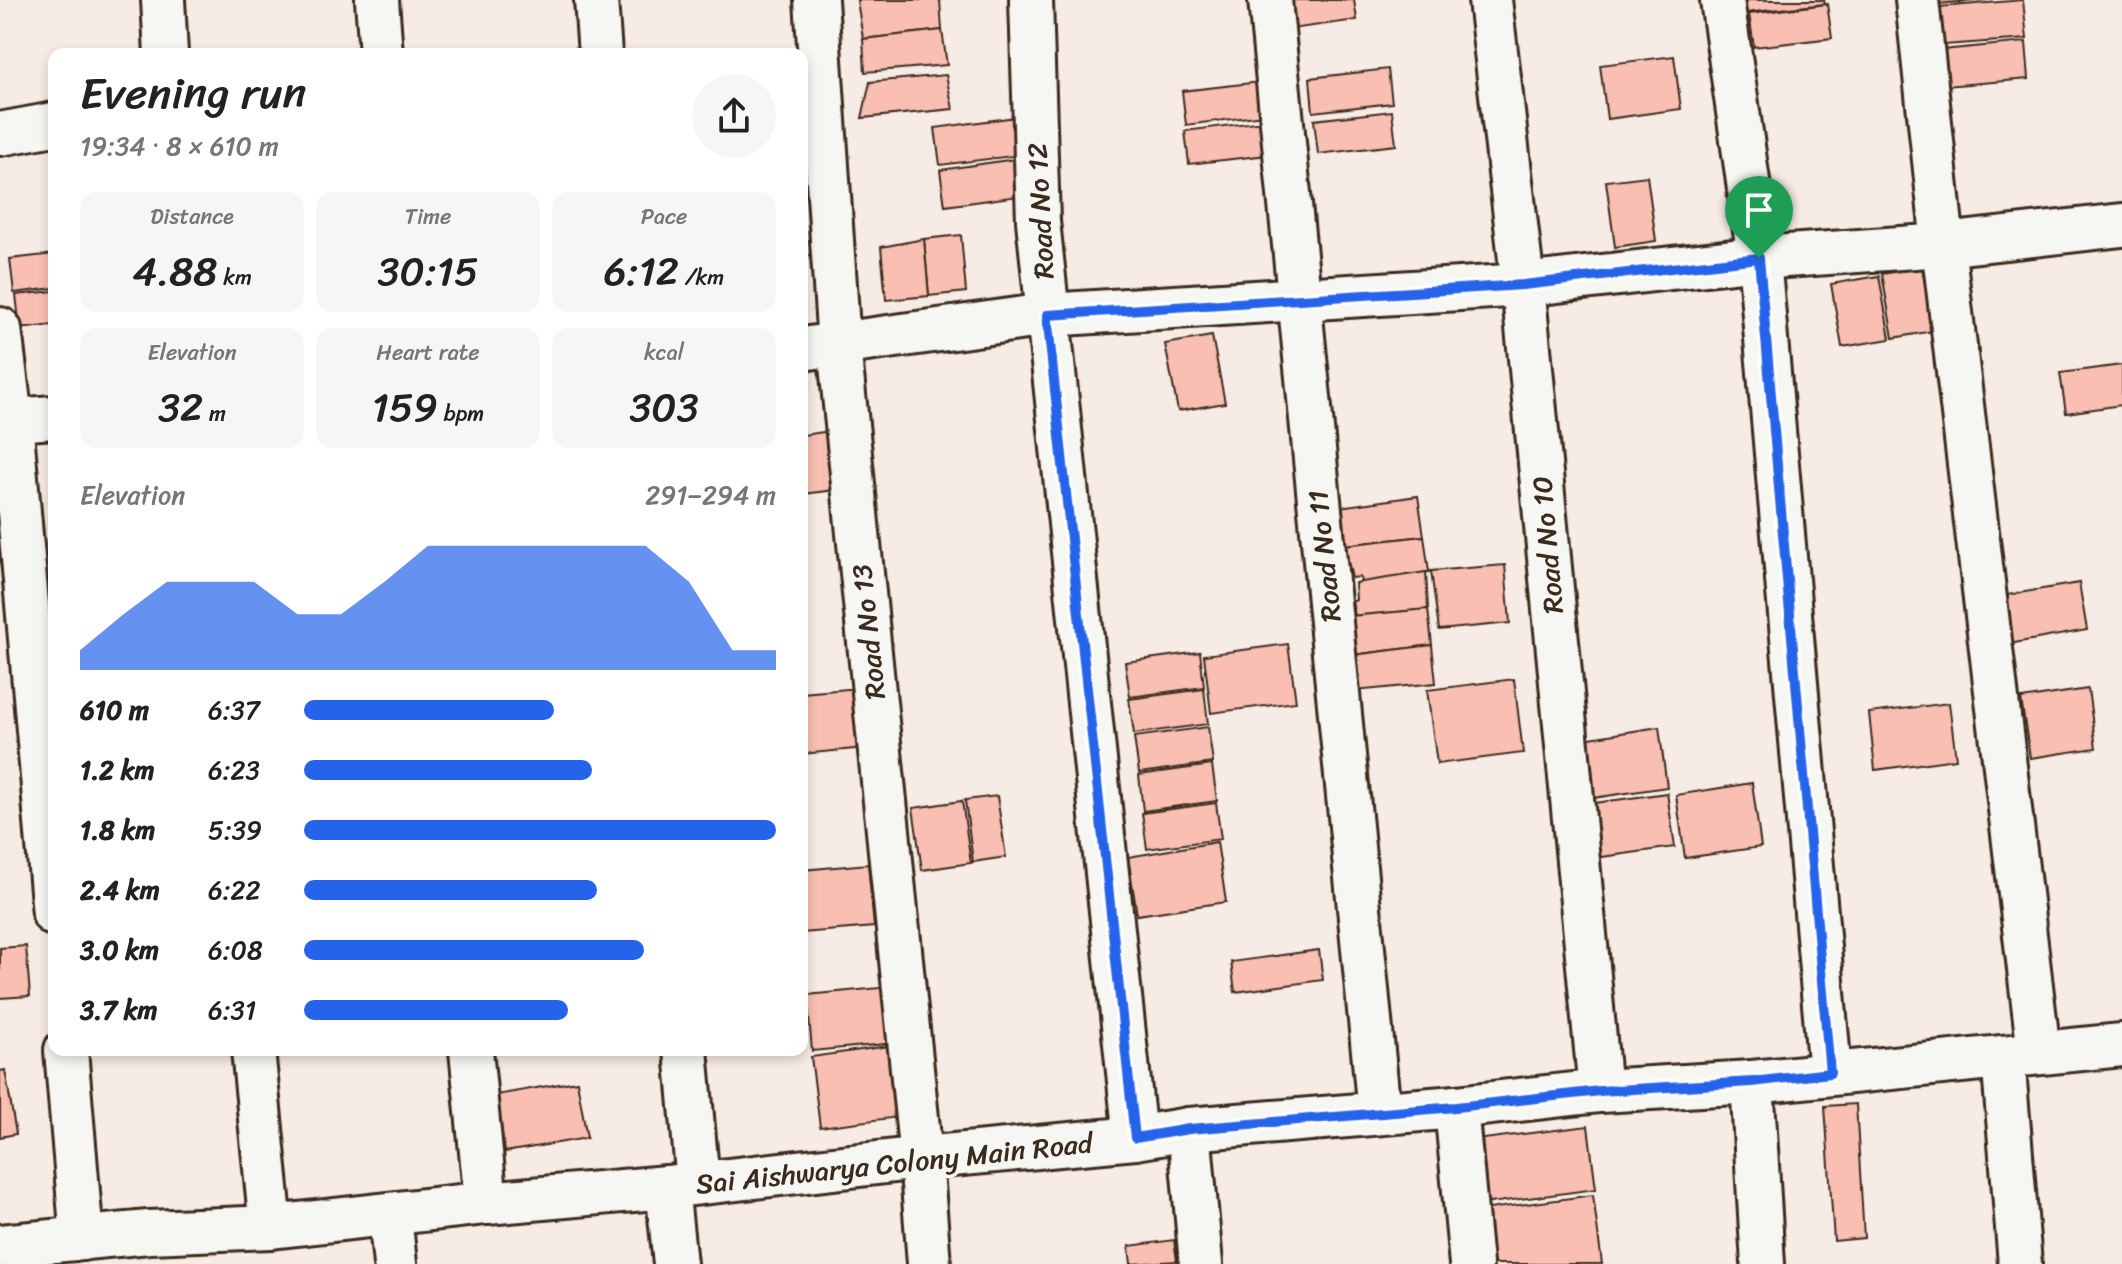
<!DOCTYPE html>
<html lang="en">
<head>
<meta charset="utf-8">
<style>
	:root { --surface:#fff; --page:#f6f6f6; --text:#222; --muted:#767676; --accent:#2563eb }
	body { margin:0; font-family:Sriracha,sans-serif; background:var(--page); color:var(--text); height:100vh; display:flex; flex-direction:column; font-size:30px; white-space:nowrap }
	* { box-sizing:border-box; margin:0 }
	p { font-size:26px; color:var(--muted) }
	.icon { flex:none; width:44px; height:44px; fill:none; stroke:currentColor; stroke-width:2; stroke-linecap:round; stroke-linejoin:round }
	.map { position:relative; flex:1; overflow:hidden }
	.panel { position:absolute; left:48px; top:48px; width:760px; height:1008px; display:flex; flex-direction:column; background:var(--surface); border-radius:16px; box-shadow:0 4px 12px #0003 }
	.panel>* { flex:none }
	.pin { position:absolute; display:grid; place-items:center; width:68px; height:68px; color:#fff; margin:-82px -34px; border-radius:50% 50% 50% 0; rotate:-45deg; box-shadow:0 0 8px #0007 }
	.pin .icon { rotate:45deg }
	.round { display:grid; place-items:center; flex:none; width:84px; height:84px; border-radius:42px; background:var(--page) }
	.headline { display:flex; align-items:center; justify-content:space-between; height:136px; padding:0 32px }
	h1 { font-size:44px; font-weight:600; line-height:60px }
	.stats { display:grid; grid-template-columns:repeat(3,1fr); gap:12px; height:136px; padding:8px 32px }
	.stats div { display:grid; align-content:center; border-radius:16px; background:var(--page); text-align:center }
	.stats b { font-size:40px; font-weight:600 }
	.stats small { font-size:22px; font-weight:400 }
	.stats p { font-size:22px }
	.chart { height:224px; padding:16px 32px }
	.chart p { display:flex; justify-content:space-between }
	.chart svg { width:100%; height:144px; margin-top:8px; fill:var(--accent); opacity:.7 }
	ul { padding:0 32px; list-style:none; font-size:26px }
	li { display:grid; grid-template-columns:128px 96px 1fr; align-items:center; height:60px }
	li i { height:20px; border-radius:10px; background:var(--accent) }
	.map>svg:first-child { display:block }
	.building { fill:#f9bfb2; stroke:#3b2a1e; stroke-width:2 }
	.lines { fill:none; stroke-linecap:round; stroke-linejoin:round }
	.minor-casing { stroke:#3b2a1e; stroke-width:48 }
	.minor { stroke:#f6f6f2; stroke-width:42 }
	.route-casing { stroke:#fff; stroke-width:16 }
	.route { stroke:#2563eb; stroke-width:10 }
	.labels { text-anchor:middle; stroke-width:7; stroke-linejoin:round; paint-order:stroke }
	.street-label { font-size:28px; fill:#3b2a1e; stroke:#f6f6f2 }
</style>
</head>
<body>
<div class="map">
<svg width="2122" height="1264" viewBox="0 0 2122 1264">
	<rect width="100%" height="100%" fill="#f7ebe5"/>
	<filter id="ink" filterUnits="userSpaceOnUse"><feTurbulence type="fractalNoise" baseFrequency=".0125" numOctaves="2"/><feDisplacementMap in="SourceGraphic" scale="16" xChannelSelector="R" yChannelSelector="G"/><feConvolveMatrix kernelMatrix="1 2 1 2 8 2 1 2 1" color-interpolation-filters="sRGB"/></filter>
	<g filter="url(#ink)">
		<g class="building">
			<polygon points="857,0 940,0 942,30 863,39"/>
			<polygon points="1279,0 1354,0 1357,20 1284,30"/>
			<polygon points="1745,0 1824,0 1825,4 1746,13"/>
			<polygon points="1937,0 1987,0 1938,4"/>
			<polygon points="2023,0 2027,39 1944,45 1940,7"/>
			<polygon points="1827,4 1832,38 1754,47 1749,14"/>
			<polygon points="942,30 947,65 865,72 863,39"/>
			<polygon points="2026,42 2029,79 1945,86 1942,50"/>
			<polygon points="1674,56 1681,109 1607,119 1600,65"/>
			<polygon points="1388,69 1392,103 1313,112 1310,78"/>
			<polygon points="946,75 953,109 862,118 870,82"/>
			<polygon points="1260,82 1264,115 1186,125 1182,91"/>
			<polygon points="1392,111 1396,145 1318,154 1314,120"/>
			<polygon points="1016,117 1021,155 940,165 935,128"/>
			<polygon points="1263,121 1267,155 1189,164 1185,131"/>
			<polygon points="1022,158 1026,195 945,206 940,170"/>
			<polygon points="1647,176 1656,241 1615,247 1606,181"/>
			<polygon points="961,235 966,292 929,296 924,239"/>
			<polygon points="924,239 929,296 886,300 881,247"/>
			<polygon points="54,254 54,288 14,293 10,259"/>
			<polygon points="1922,267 1933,331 1893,338 1882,274"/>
			<polygon points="1879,276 1890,339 1842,347 1831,284"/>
			<polygon points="54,291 54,325 20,329 16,295"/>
			<polygon points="1212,336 1225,403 1178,411 1165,344"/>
			<polygon points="2122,365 2122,405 2066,413 2060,373"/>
			<polygon points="846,429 852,488 802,494 802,435"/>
			<polygon points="1418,496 1424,536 1344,545 1339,507"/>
			<polygon points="1424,536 1429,572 1361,583 1360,577 1352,578 1344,545"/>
			<polygon points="1505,565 1510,623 1439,630 1431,571"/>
			<polygon points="1426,572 1428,609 1355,616 1352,602 1356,600 1355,583"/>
			<polygon points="2079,583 2087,630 2003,645 1995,597"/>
			<polygon points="1428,609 1432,645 1353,655 1350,616"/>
			<polygon points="1288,644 1296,702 1211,713 1204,655"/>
			<polygon points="1432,645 1436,683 1355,691 1353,655"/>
			<polygon points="1200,652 1204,687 1130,697 1125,662"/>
			<polygon points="1514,679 1523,753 1437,764 1427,690"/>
			<polygon points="859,688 865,748 802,754 802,693"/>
			<polygon points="1204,689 1208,724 1134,734 1129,699"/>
			<polygon points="2088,689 2096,748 2030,758 2021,699"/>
			<polygon points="1949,703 1956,759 1875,770 1869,713"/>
			<polygon points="1208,727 1213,763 1139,773 1134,737"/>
			<polygon points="1659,727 1667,787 1586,799 1577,740"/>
			<polygon points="1212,765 1217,801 1143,811 1139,775"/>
			<polygon points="1752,783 1761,847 1685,858 1676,795"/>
			<polygon points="1667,793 1675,847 1594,858 1587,804"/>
			<polygon points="997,796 1006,857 973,862 965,800"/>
			<polygon points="962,801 971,863 922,870 913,808"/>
			<polygon points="1216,803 1221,839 1147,849 1142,813"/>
			<polygon points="1217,842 1226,902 1137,915 1128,857"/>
			<polygon points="868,864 874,927 802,933 802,870"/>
			<polygon points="26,946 30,996 0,998 0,948"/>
			<polygon points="1319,950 1323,980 1235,992 1231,962"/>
			<polygon points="890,987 896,1043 812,1051 807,995"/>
			<polygon points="889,1046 899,1117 820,1127 811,1057"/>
			<polygon points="5,1070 16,1134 0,1137 0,1071"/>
			<polygon points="577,1081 587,1138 505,1152 496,1095"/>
			<polygon points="1856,1104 1864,1238 1834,1241 1825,1106"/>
			<polygon points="1588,1126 1596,1189 1483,1204 1475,1140"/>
			<polygon points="1593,1195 1602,1264 1488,1264 1481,1210"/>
			<polygon points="1174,1240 1177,1261 1131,1264 1129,1246"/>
		</g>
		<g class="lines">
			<defs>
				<g id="minor">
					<polyline points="163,0 166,54"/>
					<polyline points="377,0 381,54"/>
					<polyline points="596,0 600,54"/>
					<polyline points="816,0 839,345 921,1158 929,1264"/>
					<polyline points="1031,0 1038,221 1135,1138"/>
					<polyline points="1270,0 1379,1112"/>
					<polyline points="1490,0 1523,285 1600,1091"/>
					<polyline points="1722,0 1759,258 1830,1073"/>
					<polyline points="1917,0 1943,245 2039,1053"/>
					<polyline points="0,134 54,124"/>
					<polyline points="0,329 11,420 54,914"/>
					<polyline points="802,349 1047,315 1523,285 1759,258 1943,245 2122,225"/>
					<polyline points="0,421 54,417"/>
					<polyline points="66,1050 82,1239"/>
					<polyline points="253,1050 271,1227"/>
					<polyline points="471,1050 486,1203"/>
					<polyline points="686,1050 698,1183"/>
					<polyline points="2003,1057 2020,1264"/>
					<polyline points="1752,1082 1763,1264"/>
					<polyline points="1456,1107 1471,1264"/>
					<polyline points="1189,1129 1201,1264"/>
					<polyline points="667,1187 675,1264"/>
					<polyline points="390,1215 395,1264"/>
					<polyline points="0,1246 149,1232 271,1227 486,1203 667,1187 921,1158 1135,1138 1189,1129 1456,1107 1600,1091 1752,1082 2122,1045"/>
				</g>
			</defs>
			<use href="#minor" class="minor-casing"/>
			<use href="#minor" class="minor"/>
		</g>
	</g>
	<g class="lines" filter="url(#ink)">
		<defs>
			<polygon id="route" points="1759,258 1830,1073 1752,1082 1600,1091 1456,1107 1189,1129 1135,1138 1047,315 1523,285"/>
		</defs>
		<use href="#route" class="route-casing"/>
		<use href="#route" class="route"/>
	</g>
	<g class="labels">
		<g class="street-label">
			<text transform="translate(1040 211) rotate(-93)" y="10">Road No 12</text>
			<text transform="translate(1547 545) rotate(-95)" y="10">Road No 10</text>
			<text transform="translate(1324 556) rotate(-96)" y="10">Road No 11</text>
			<text transform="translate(868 632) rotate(-96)" y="10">Road No 13</text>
			<text transform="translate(894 1163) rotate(-6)" y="10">Sai Aishwarya Colony Main Road</text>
		</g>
	</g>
</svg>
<div class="pin" style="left:1759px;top:258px;background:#1e9e55"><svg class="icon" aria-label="arrive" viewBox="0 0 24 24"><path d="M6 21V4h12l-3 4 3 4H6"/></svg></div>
<section class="panel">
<div class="headline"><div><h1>Evening run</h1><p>19:34 · 8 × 610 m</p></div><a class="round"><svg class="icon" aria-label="share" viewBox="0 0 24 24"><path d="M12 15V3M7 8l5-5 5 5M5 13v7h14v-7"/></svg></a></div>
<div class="stats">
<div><p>Distance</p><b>4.88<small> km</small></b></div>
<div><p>Time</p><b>30:15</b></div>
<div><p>Pace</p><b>6:12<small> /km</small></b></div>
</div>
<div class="stats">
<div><p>Elevation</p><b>32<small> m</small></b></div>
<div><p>Heart rate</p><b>159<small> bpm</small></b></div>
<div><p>kcal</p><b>303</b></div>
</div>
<div class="chart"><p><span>Elevation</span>291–294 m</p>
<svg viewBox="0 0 160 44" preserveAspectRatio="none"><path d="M0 44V38L10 27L20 17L30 17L40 17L50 27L60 27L70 17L80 6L90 6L100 6L110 6L120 6L130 6L140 17L150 38L160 38V44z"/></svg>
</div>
<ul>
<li><b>610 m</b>6:37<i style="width:53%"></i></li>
<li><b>1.2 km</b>6:23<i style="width:61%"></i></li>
<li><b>1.8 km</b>5:39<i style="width:100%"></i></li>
<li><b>2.4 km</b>6:22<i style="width:62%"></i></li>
<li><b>3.0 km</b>6:08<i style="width:72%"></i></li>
<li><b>3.7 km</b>6:31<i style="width:56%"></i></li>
</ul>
</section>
</div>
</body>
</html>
